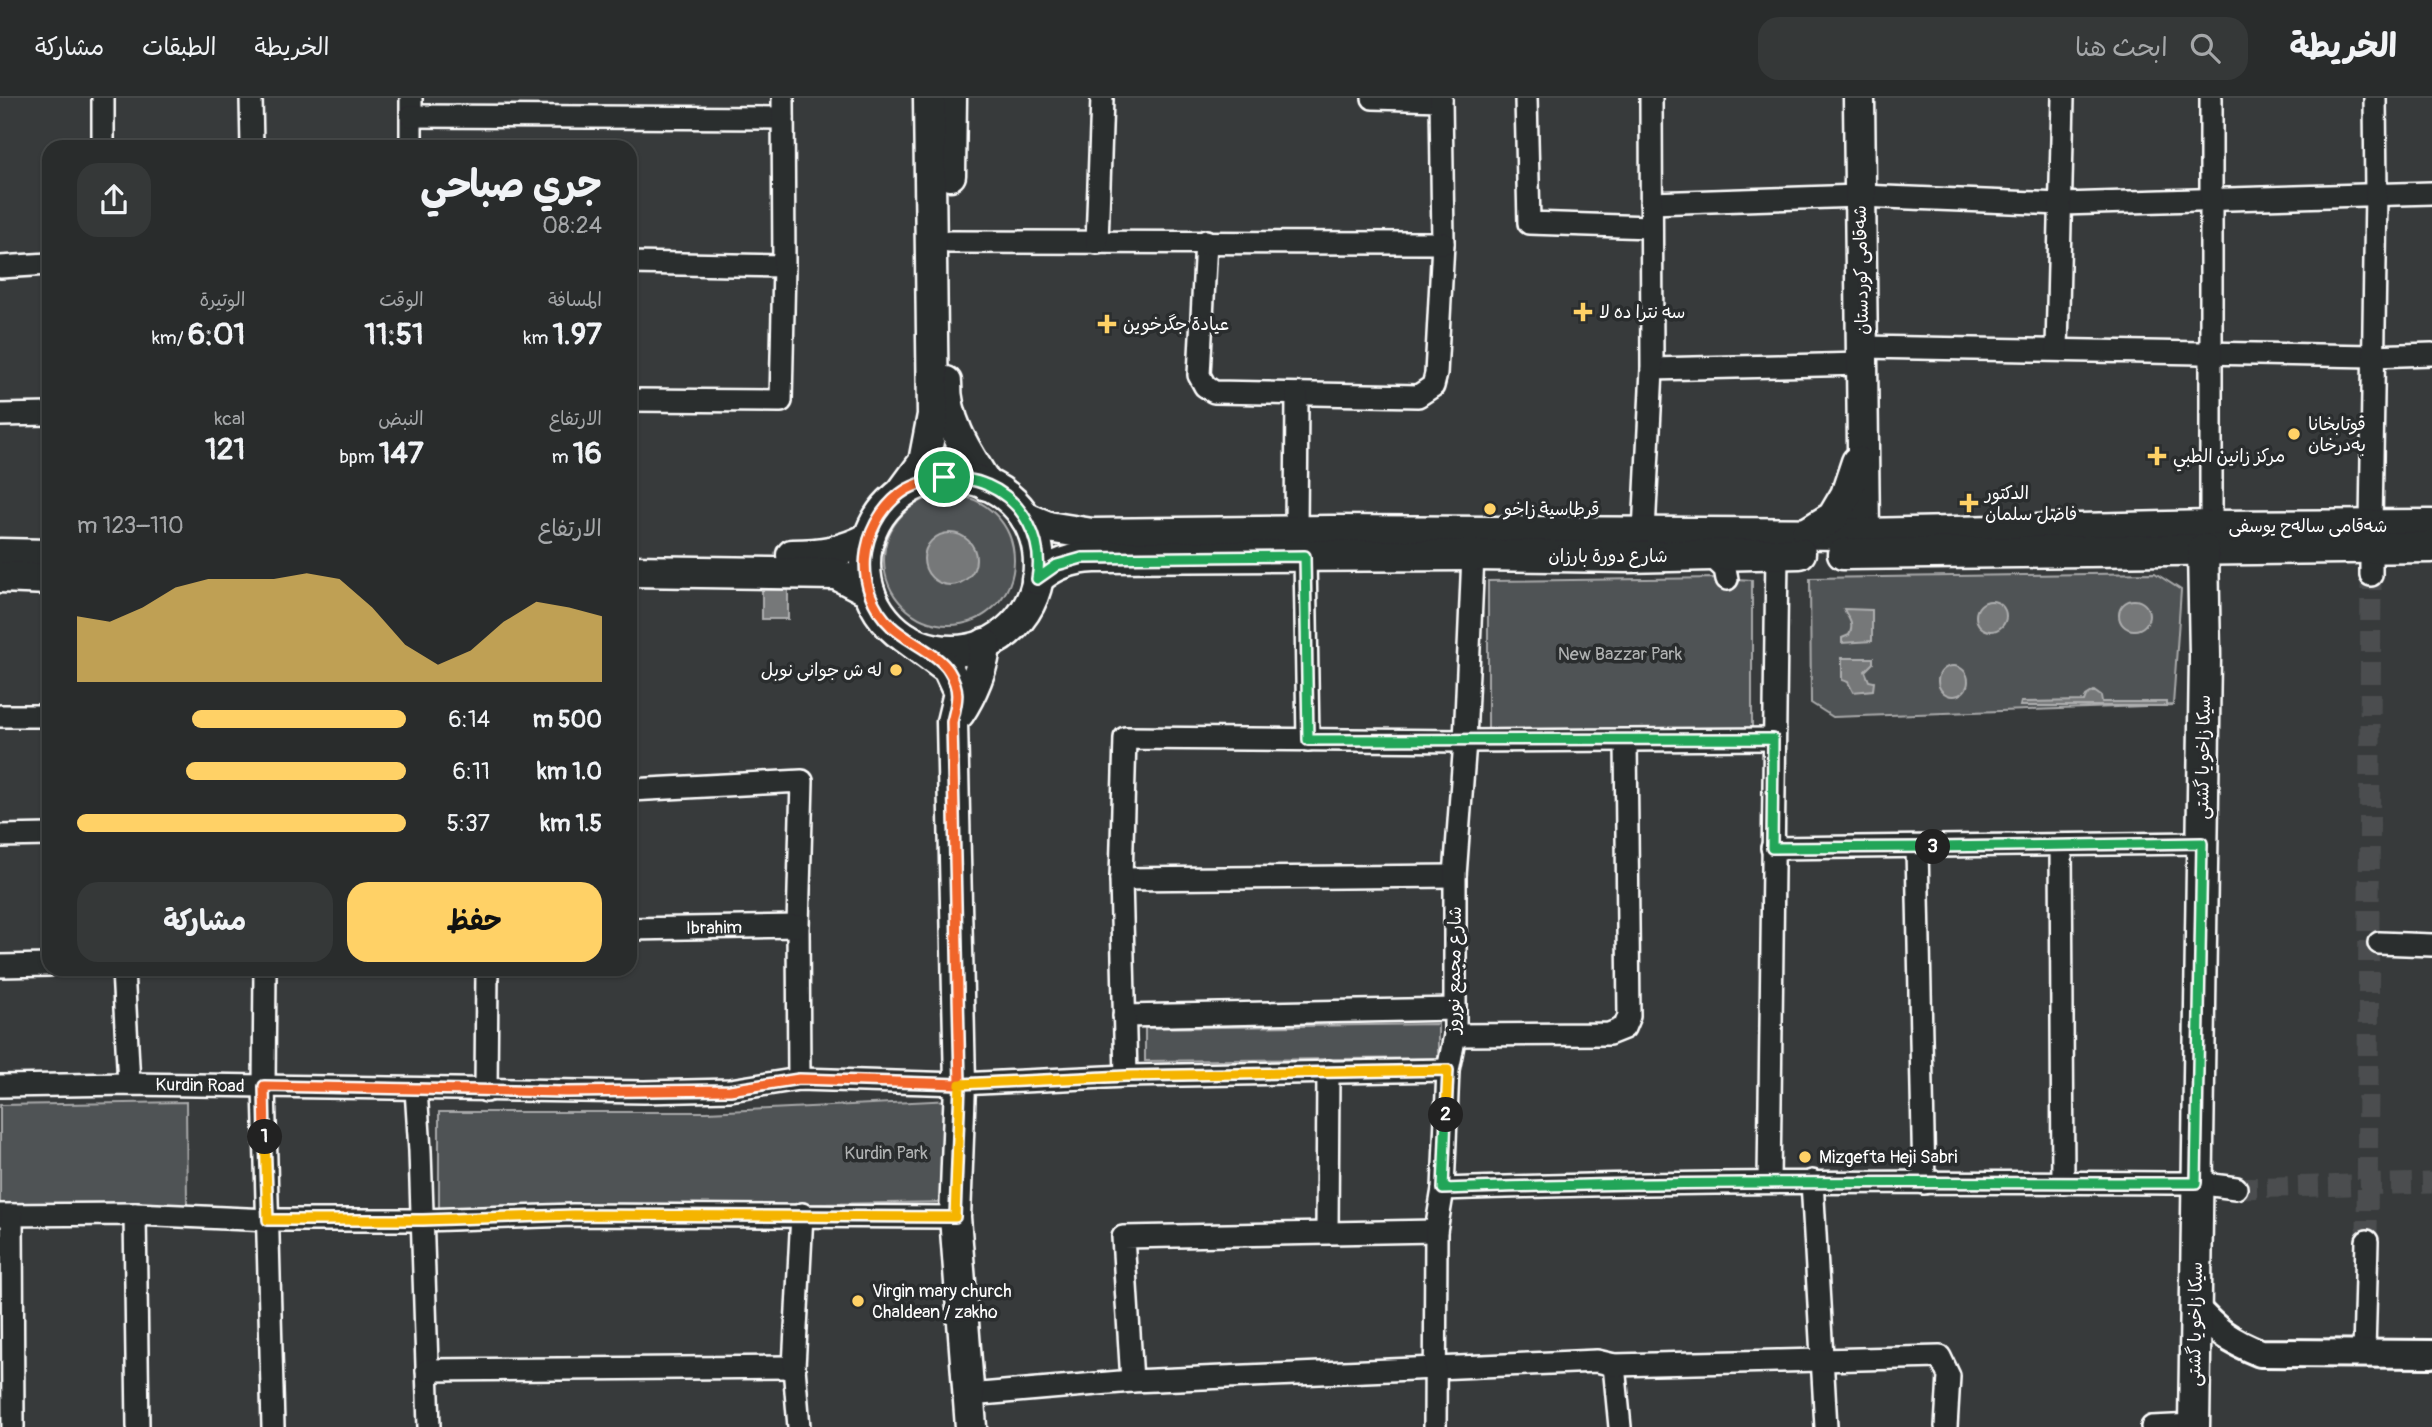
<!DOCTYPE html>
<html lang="ar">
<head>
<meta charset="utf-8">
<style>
	:root { --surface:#292c2c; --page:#353838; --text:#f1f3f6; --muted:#a5a7a9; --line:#454848; --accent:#ffd166 }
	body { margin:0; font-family:Pangolin,"Playpen Sans Arabic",sans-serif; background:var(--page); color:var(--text); direction:rtl; height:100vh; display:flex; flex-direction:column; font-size:26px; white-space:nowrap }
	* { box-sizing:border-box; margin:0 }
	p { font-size:23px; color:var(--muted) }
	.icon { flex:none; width:38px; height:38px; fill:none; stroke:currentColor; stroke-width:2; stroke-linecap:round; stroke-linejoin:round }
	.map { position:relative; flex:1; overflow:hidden; direction:ltr }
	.panel { position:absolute; left:42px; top:42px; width:595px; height:836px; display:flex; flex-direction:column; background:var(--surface); border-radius:21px; box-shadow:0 2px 5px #0004,0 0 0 2px var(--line); direction:rtl }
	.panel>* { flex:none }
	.pin { position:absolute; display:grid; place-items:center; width:60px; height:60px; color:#fff; margin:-30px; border:4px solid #fff; border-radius:50%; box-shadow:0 2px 7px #0007 }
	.km { position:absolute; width:35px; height:35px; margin:-18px; border-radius:50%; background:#222; color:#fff; font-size:19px; line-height:35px; text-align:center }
	.round { display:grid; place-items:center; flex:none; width:74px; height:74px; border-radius:21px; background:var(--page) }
	.headline { display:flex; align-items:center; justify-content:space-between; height:119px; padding:0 35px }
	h1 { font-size:38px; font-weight:700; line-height:52px }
	.stats { display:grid; grid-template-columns:repeat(3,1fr); gap:10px; height:119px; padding:7px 35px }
	.stats div { display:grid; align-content:center }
	.stats b { font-size:30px; font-weight:700 }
	.stats small { font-size:19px; font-weight:400 }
	.stats p { font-size:19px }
	.chart { height:196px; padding:14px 35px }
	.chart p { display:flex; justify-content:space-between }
	.chart svg { width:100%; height:126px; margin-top:7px; fill:var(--accent); opacity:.7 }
	.button { display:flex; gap:14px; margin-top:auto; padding:14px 35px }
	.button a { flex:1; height:80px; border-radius:21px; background:var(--accent); color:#111; font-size:28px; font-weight:700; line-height:80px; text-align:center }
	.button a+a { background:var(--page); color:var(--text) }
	ul { padding:0 35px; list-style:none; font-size:23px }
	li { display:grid; grid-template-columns:112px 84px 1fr; align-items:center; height:52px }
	li i { height:18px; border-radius:9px; background:var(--accent) }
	header { display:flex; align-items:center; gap:42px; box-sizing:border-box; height:98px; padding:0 35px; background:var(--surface); border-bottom:2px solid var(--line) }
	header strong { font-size:33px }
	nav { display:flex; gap:38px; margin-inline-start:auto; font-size:24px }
	.search { width:490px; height:63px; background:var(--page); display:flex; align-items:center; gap:18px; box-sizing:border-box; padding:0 24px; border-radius:21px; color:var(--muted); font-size:26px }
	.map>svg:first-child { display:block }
	.green { fill:#505354; stroke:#a8a9aa; stroke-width:2 }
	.water { fill:#767879; stroke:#adaeaf; stroke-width:2 }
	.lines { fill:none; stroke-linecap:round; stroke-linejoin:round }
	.minor-tunnel { stroke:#4b4e4f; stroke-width:21; stroke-dasharray:21 10; stroke-linecap:butt }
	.minor-casing { stroke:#fff; stroke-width:26 }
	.tertiary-casing { stroke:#fff; stroke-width:32 }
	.secondary-casing { stroke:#fff; stroke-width:35 }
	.minor { stroke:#2a2d2e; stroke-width:21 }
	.tertiary { stroke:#2a2d2e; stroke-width:26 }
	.secondary { stroke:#2a2d2e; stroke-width:30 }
	.split-1-casing { stroke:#fff; stroke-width:14 }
	.split-2-casing { stroke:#fff; stroke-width:14 }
	.split-3-casing { stroke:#fff; stroke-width:14 }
	.split-4-casing { stroke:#fff; stroke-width:14 }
	.split-1 { stroke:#f0652b; stroke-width:9 }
	.split-2 { stroke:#f5b400; stroke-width:9 }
	.split-3 { stroke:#22a559; stroke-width:9 }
	.split-4 { stroke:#22a559; stroke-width:9 }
	.poi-dot { fill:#ffd166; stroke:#2a2d2e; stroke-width:2.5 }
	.labels { text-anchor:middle; stroke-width:7; stroke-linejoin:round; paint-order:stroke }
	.street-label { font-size:18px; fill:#fff; stroke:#2a2d2e }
	.poi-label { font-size:18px; fill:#fff; stroke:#2a2d2e; text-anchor:start }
	.park-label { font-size:18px; fill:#b0b2b2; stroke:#2a2d2e }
</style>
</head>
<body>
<header>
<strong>الخريطة</strong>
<div class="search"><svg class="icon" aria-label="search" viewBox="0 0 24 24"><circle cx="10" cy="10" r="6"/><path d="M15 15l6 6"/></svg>ابحث هنا</div>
<nav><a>الخريطة</a><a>الطبقات</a><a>مشاركة</a></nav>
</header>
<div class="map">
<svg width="2432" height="1329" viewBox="0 0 2432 1329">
	<rect width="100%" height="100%" fill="#373a3b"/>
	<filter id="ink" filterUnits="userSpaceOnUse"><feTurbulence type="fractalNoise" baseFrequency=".0143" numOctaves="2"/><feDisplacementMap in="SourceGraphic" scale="14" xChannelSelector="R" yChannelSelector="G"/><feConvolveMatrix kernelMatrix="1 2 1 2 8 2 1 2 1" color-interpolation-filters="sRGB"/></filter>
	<g filter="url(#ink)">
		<g class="green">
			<circle cx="949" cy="462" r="65"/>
			<polygon points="2155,475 2181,492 2173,607 1833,619 1811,605 1810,480"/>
			<polygon points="1719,480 1752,482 1752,630 1488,631 1488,483"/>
			<polygon points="1438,926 1438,960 1145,963 1145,930"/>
			<polygon points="952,1002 951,1104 439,1112 439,1014 707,1014"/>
			<polygon points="186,1004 187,1108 0,1111 0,1007"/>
		</g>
		<g class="water">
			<circle cx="950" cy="461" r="26"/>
			<rect x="762" y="492" width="26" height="29"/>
			<circle cx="2134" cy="517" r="15"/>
			<circle cx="1991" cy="518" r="15"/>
			<path d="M1844,511L1872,512V543L1842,545V540L1849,537C1855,525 1848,521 1844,511Z"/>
			<polygon points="1842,560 1873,560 1873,565 1865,573 1869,583 1874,584 1873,592 1853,594 1848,584 1842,582"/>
			<circle cx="1953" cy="583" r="15"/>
			<polygon points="2094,593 2101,598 2102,604 2166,604 2166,608 2020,608 2021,604 2084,603 2086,598"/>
		</g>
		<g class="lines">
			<g class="minor-tunnel">
				<polyline points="2236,1090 2432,1085"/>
				<polyline points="2367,1143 2371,477"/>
			</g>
			<defs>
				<g id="minor">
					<polyline points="251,0 252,49"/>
					<polyline points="411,0 411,49"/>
					<polyline points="1373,0 1441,2"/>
					<polyline points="1526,0 1529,125 1651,129"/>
					<polyline points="411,18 783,20"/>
					<polyline points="103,49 103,0"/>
					<polyline points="1651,105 1860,98 2062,106 2432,95"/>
					<polyline points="1206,143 1199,277 1205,288 1214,294 1418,298 1433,288 1436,276 1443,145 1441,0"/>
					<polyline points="949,144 1443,145"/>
					<polyline points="1097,145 1102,0"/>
					<polyline points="630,165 784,168"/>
					<polyline points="0,169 49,166"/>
					<polyline points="1863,249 2372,258 2432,256"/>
					<polyline points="2057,251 2063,0"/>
					<polyline points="1652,271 1862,266"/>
					<polyline points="630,302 781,303 784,168 783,0"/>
					<polyline points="0,317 49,316"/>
					<polyline points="2211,428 2211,0"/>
					<polyline points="2371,428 2376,95 2375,0"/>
					<polyline points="1296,433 1297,296"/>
					<polyline points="1644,434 1652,271 1651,0"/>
					<polyline points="2371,450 2371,477"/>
					<polyline points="1710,457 1725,471 1727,481"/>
					<polyline points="1305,458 1308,642"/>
					<polyline points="0,618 49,618"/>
					<polyline points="630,692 802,683 798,828 799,981"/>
					<polyline points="0,738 49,737"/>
					<polyline points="2061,747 2063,1085"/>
					<polyline points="1917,749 1924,1085"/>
					<polyline points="1772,750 2202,745"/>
					<polyline points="1121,781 1455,778"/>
					<path id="s1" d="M630,831L798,828"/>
					<polyline points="2379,845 2432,847"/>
					<polyline points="0,868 49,867"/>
					<polyline points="123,872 129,986"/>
					<polyline points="265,872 264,988 273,1329"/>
					<polyline points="1124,918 1455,911"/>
					<polyline points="1455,937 1609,936 1624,930 1629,918 1626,643"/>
					<polyline points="1126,978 1121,781 1125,640 1465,643 1773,641"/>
					<path id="s2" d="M0,988L129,986L644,994L730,992L799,981L960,986L1126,978L1448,972"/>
					<polyline points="416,991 420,1053 429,1329"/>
					<polyline points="486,993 487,872"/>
					<polyline points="1769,1083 1777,455"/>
					<polyline points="1812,1083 1826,1329"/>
					<path d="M1443,1091C1694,1082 1945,1084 2196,1085L2236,1090"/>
					<polyline points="135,1116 138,1329"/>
					<polyline points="0,1117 135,1116 268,1122 423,1122 573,1117 955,1119"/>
					<polyline points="12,1117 13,1329"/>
					<polyline points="1327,1134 1328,973"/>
					<polyline points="2364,1254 2367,1143"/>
					<polyline points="1614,1267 1620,1329"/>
					<polyline points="427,1272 794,1269"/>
					<polyline points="1132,1283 1123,1139 1436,1133"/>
					<polyline points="969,1297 1132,1283 1597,1263 1614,1267 1940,1259 1949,1278 1946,1329"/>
					<polyline points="799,1329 794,1269 802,1116"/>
					<polyline points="1435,1329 1436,1133 1443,1091 1448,972 1455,937 1455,778 1465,643 1473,457"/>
					<polyline points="2152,1329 2194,1327"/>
				</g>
				<path id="tertiary" d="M2195,1209C2216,1233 2230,1243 2260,1255L2432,1256"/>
				<g id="secondary">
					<polyline points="1859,0 1864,436"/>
					<polyline points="950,77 951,0"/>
					<path d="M946,284C945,323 967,355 987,387"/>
					<circle cx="952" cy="466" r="87"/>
					<polyline points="902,394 924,364 933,317 929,0"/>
					<polyline points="1026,420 1048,429 1092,436 1332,433 1864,436 2211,428 2432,427"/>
					<polyline points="1807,435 1833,419 1846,397 1857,364"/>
					<polyline points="0,456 49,457"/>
					<polyline points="1843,456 2432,449"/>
					<path d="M792,457C821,457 843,454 869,440"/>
					<polyline points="630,473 836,476 869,493"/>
					<polyline points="0,479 49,481"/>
					<path d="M1037,481C1054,466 1072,460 1095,459L1473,457L1626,459L1800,455"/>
					<polyline points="906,540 948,571 959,595 952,624 960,986 955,1119 971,1329"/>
					<path d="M959,615C970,599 985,566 985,546"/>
					<polyline points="2194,1329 2205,558 2203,451"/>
				</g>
			</defs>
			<use href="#minor" class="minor-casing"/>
			<use href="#tertiary" class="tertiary-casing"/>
			<use href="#secondary" class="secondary-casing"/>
			<use href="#minor" class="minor"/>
			<use href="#tertiary" class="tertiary"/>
			<use href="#secondary" class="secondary"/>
		</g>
	</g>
	<g class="lines" filter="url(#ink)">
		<defs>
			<path id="split-1" d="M265,1039L264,988L565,994L730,992L799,981L960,986L952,624C957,604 961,592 949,573C938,555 906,543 891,528C852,491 859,428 900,396C913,386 929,383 944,379"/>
			<polyline id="split-2" points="265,1039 268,1122 423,1122 573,1117 955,1119 960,986 1126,978 1448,972 1446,1017"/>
			<path id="split-3" d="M1446,1017L1443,1091C1694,1082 1945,1085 2196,1085L2202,745L1933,749"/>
			<path id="split-4" d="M944,379C959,380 974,381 987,387C1024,403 1044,443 1037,481L1057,467L1082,460L1305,458L1308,642L1773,641L1772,750L1933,749"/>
		</defs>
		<use href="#split-1" class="split-1-casing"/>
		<use href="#split-2" class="split-2-casing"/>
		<use href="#split-3" class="split-3-casing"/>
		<use href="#split-4" class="split-4-casing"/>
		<use href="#split-1" class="split-1"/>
		<use href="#split-2" class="split-2"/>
		<use href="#split-3" class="split-3"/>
		<use href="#split-4" class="split-4"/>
	</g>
	<g class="poi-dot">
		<path d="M1579.5 203.5h7v7h7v7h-7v7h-7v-7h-7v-7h7z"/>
		<path d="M1103.5 215.5h7v7h7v7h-7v7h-7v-7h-7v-7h7z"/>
		<circle cx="2294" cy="336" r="7"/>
		<path d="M2153.5 347.5h7v7h7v7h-7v7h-7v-7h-7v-7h7z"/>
		<path d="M1965.5 394.5h7v7h7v7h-7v7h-7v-7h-7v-7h7z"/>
		<circle cx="1490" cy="411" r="7"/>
		<circle cx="896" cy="572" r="7"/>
		<circle cx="1805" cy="1059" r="7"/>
		<circle cx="858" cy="1203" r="7"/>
	</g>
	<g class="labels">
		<g class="street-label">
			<text transform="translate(1861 172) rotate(-91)" y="6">شەقامی کوردستان</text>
			<text x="2308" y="434">شەقامی سالەح یوسفی</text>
			<text x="1608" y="464">شارع دورة بارزان</text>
			<text transform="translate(2203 659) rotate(-89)" y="6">سیکا زاخو یا گشتى</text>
			<text dy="6" stroke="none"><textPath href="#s1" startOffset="84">Ibrahim</textPath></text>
			<text transform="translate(1454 872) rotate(-89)" y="6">شارع مجمع نوروز</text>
			<text dy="6" stroke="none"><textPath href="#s2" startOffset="200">Kurdin Road</textPath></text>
			<text transform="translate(2195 1226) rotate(-89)" y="6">سیکا زاخو یا گشتى</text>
		</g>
		<g class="poi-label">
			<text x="1599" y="220">سه نترا ده لا</text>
			<text x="1123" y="232">عيادة جگرخوين</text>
			<text x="2308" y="332">قوتابخانا<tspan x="2308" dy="21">به‌درخان</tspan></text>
			<text x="2173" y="364">مركز زانين الطبي</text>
			<text x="1985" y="401">الدكتور<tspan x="1985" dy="21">فاضل سلمان</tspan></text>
			<text x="1504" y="417">قرطاسية زاخو</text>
			<text x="882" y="578" text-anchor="end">له ش جوانى نوبل</text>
			<text x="1819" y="1065">Mizgefta Heji Sabri</text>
			<text x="872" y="1199">Virgin mary church<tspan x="872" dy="21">Chaldean / zakho</tspan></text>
		</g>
		<g class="park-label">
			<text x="1620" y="562">New Bazzar Park</text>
			<text x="886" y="1061">Kurdin Park</text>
		</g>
	</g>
</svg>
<div class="pin" style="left:944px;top:379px;background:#1e9e55"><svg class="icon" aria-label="arrive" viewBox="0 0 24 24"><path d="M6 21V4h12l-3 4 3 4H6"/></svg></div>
<b class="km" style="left:265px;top:1039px">1</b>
<b class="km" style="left:1446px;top:1017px">2</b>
<b class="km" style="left:1933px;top:749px">3</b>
<section class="panel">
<div class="headline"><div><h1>جري صباحي</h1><p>08:24</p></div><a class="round"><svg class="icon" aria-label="share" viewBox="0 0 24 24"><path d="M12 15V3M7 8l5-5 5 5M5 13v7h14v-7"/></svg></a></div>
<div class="stats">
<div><p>المسافة</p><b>1.97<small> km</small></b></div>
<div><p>الوقت</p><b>11:51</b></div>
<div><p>الوتيرة</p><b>6:01<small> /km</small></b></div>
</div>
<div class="stats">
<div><p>الارتفاع</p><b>16<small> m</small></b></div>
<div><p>النبض</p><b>147<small> bpm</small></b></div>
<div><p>kcal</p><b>121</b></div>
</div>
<div class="chart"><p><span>الارتفاع</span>110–123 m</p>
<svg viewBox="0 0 160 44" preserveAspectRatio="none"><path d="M0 44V21L10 23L20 18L30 11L40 8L50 8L60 8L70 6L80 8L90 18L100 31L110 38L120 33L130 23L140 16L150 18L160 21V44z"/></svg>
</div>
<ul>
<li><b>500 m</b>6:14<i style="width:65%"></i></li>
<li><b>1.0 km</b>6:11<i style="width:67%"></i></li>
<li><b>1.5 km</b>5:37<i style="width:100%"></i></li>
</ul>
<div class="button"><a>حفظ</a><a>مشاركة</a></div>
</section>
</div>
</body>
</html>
